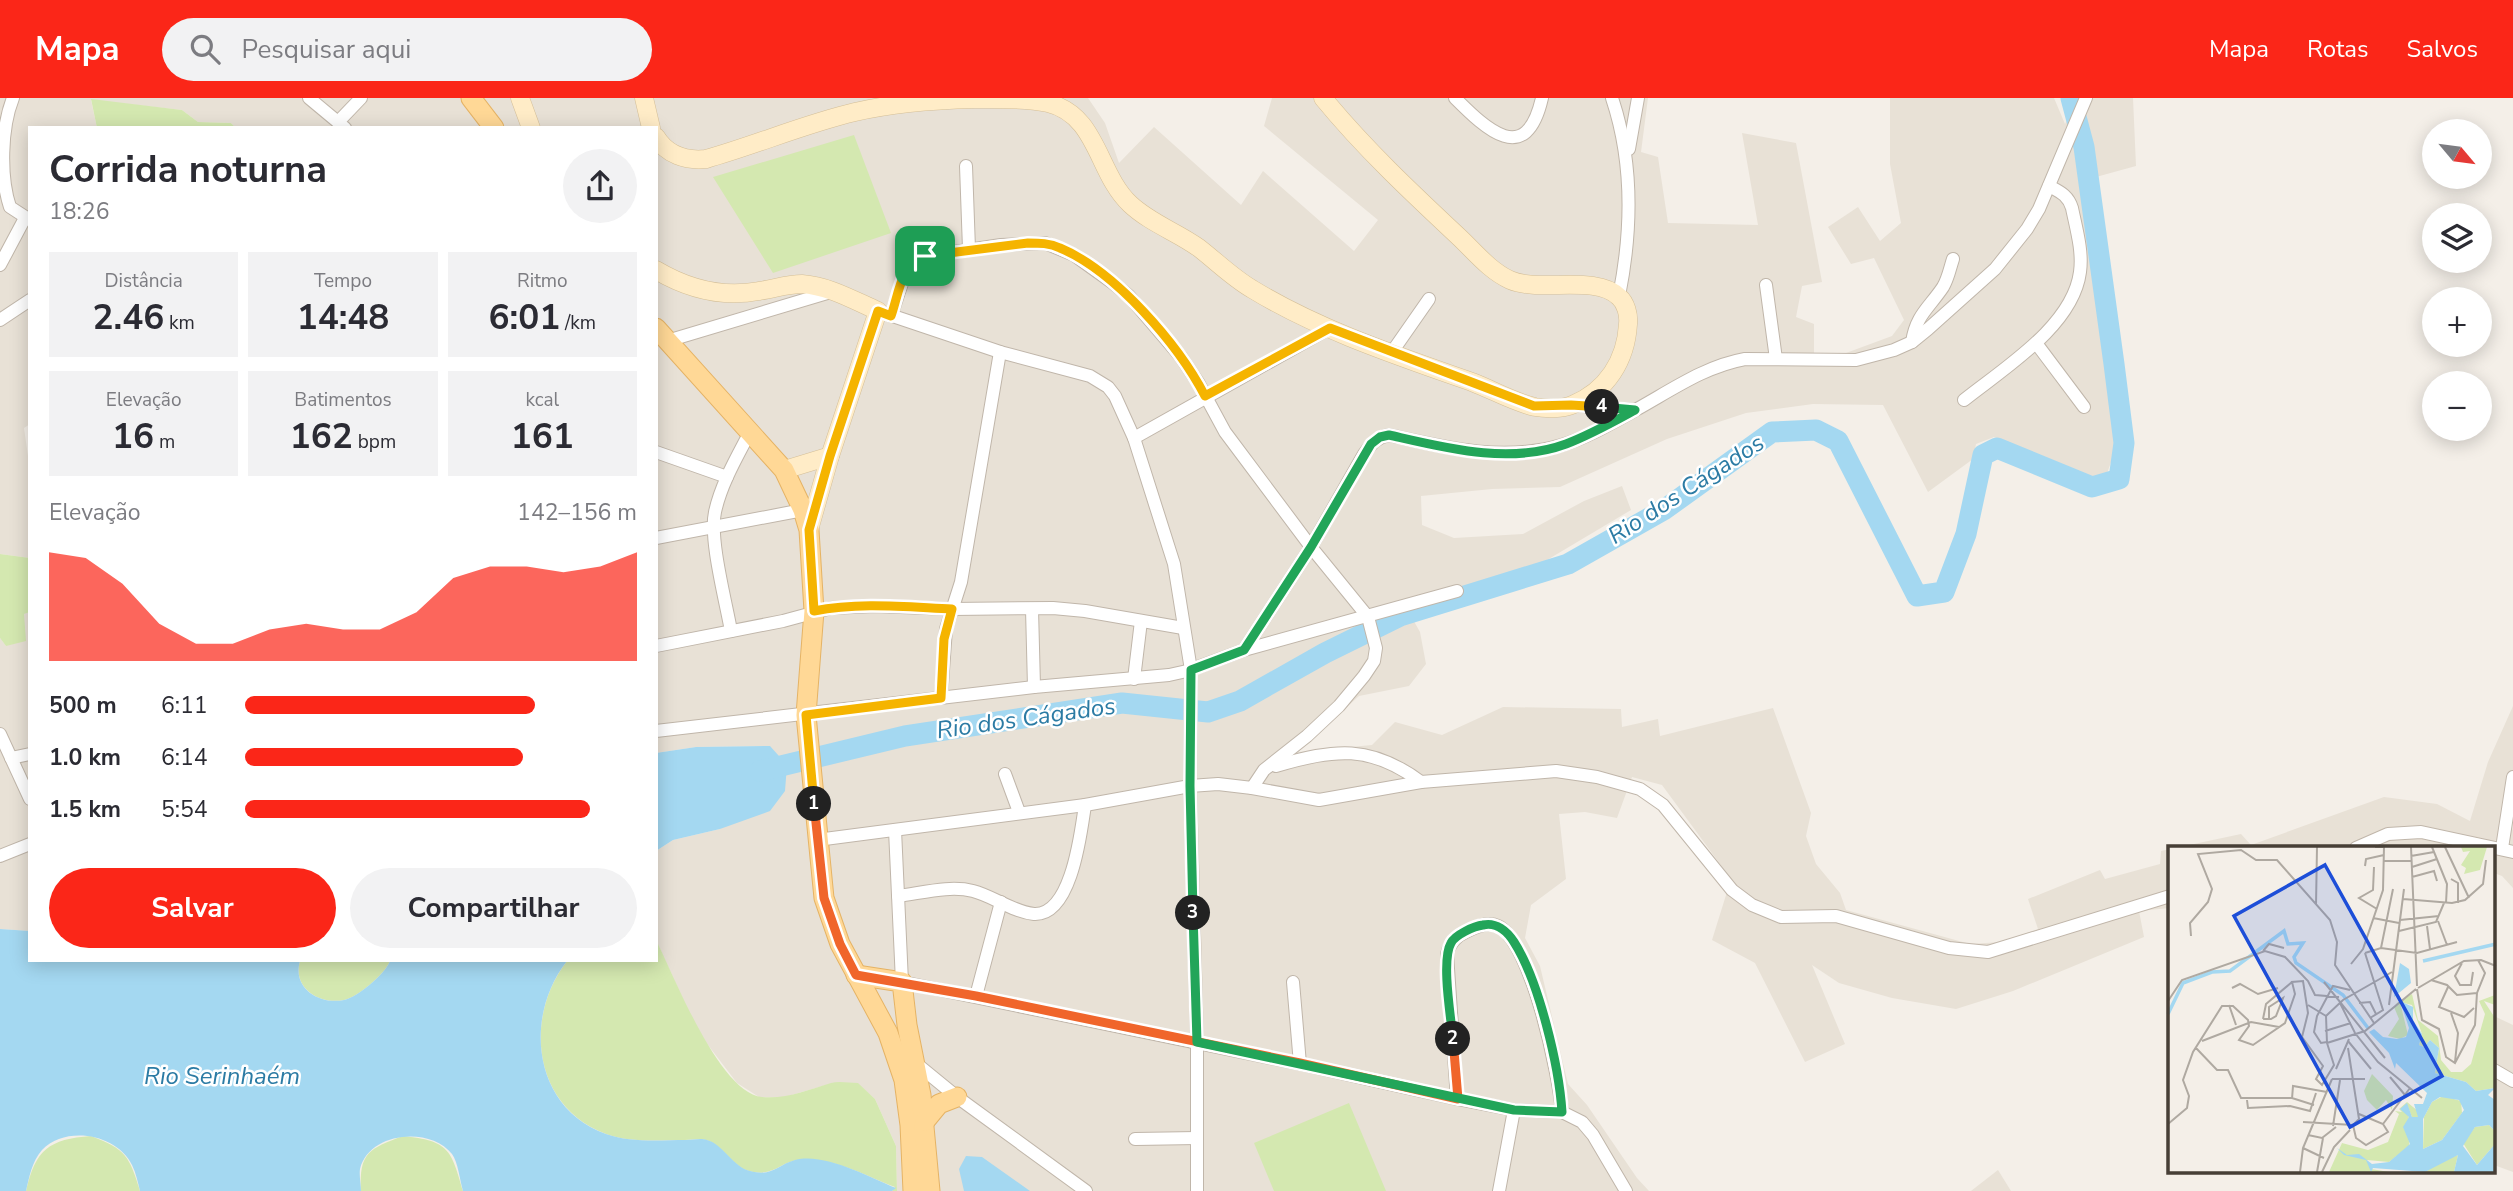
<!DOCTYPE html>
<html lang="pt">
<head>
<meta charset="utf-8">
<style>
	:root { --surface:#fff; --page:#f2f2f3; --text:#2b2b33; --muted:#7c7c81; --accent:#fb2618 }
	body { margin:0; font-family:"Nunito Sans",sans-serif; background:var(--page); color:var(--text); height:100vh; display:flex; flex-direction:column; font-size:26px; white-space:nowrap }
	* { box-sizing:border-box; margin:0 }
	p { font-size:23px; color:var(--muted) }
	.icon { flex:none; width:38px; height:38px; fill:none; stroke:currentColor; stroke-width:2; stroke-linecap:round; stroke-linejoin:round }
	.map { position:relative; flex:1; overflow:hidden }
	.drawer { position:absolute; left:28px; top:28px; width:630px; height:836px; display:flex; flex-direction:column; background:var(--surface); border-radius:0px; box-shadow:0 4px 18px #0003 }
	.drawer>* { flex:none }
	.needle { width:46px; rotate:119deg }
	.controls { position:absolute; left:2422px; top:21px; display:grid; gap:14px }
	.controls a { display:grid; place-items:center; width:70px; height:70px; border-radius:50%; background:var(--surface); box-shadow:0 4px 18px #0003; font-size:35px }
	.pin { position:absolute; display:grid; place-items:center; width:60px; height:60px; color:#fff; margin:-30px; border-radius:14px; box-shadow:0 4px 10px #0006 }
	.km { position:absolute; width:35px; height:35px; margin:-18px; border-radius:50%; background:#222; color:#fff; font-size:19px; line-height:35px; text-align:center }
	.round { display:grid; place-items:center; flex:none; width:74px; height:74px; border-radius:37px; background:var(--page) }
	.head { display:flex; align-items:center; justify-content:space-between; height:119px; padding:0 21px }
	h1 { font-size:38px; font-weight:700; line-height:52px }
	.stats { display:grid; grid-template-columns:repeat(3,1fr); gap:10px; height:119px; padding:7px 21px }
	.stats div { display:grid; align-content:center; border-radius:0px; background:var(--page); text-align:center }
	.stats b { font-size:35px; font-weight:700 }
	.stats small { font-size:19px; font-weight:400 }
	.stats p { font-size:19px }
	.chart { height:196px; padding:14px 21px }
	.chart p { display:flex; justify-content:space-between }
	.chart svg { width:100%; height:126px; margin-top:7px; fill:var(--accent); opacity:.7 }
	.primary-button { display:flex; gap:14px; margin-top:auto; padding:14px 21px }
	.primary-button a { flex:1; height:80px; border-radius:42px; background:var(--accent); color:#fff; font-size:28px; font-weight:700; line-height:80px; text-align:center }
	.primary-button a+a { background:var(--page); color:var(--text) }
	ul { padding:0 21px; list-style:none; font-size:23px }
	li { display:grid; grid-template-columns:112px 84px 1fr; align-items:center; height:52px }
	li i { height:18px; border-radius:9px; background:var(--accent) }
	header { display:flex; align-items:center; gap:42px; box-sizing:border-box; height:98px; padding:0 35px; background:var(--accent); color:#fff }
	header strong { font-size:33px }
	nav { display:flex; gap:38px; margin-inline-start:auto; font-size:24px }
	.search { width:490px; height:63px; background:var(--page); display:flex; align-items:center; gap:18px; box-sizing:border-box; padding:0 24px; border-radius:38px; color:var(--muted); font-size:26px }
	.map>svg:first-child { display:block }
	.residential { fill:#e8e1d6 }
	.green { fill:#d4e8b0 }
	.water { fill:#a4d8f1 }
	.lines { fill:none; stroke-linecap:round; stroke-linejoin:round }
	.river { stroke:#a4d8f1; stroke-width:21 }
	.street-casing { stroke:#c0b6aa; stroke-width:14 }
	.secondary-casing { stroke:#d4bf98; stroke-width:19 }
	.primary-casing { stroke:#e5b365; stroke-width:21 }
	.street { stroke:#fff; stroke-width:12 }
	.secondary { stroke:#ffecc7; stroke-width:18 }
	.primary { stroke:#ffd896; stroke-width:19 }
	.split-1-casing { stroke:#fff; stroke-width:14 }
	.split-2-casing { stroke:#fff; stroke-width:14 }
	.split-3-casing { stroke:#fff; stroke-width:14 }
	.split-4-casing { stroke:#fff; stroke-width:14 }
	.split-5-casing { stroke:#fff; stroke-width:14 }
	.split-1 { stroke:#f5b400; stroke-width:9 }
	.split-2 { stroke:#f0652b; stroke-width:9 }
	.split-3 { stroke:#22a559; stroke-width:9 }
	.split-4 { stroke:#22a559; stroke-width:9 }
	.split-5 { stroke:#f5b400; stroke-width:9 }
	.labels { text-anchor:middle; stroke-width:5; stroke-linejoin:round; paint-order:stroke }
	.water-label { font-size:24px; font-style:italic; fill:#2b7ba4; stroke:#fff }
	.inset-river { fill:none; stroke:#a4d8f1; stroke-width:3.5 }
	.inset-road { fill:none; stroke:#afa9a1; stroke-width:2 }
	.view { fill:#1d4ed8; fill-opacity:0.15; stroke:#1d4ed8; stroke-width:3.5 }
	.inset-edge { fill:none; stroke:#473f36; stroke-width:3.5 }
</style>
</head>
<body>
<header>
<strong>Mapa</strong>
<div class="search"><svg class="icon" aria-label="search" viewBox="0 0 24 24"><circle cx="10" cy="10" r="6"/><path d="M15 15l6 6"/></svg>Pesquisar aqui</div>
<nav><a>Mapa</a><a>Rotas</a><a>Salvos</a></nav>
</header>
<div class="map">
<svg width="2513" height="1093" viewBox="0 0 2513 1093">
	<rect width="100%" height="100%" fill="#f4efe8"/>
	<g class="residential">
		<polygon points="0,0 1088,0 1105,25 1119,65 1154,29 1241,107 1263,73 1354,153 1378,122 1264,28 1272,0 1648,0 1641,54 1658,59 1668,125 1758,127 1742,35 1796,45 1822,184 1802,188 1796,219 1814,226 1814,256 1846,255 1892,238 1904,222 1874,160 1851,166 1828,129 1858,109 1880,143 1901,125 1890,66 1890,0 2054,0 2065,26 2076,6 2074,0 2133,0 2136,68 2085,82 2115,306 2116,350 2105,381 2075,374 1994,339 1976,346 1973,361 1928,394 1883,307 1813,306 1746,315 1667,341 1560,389 1492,391 1421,398 1422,427 1454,440 1523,436 1584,403 1622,388 1631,412 1547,462 1465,495 1407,511 1420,534 1426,566 1409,588 1359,598 1298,654 1372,647 1395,624 1442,637 1503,609 1621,611 1622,629 1658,621 1660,638 1773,610 1811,715 1806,738 1816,766 1840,795 1846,812 1970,846 2001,844 2038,831 2028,801 2100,772 2105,781 2160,766 2161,753 2170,751 2170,810 2139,813 2144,839 2013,893 1956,911 1892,900 1839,885 1812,867 1845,946 1805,964 1755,865 1712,842 1731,781 1662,687 1632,679 1617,720 1585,714 1559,716 1566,781 1531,807 1525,840 1540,868 1568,986 1587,1007 1637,1080 1649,1093 897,1093 896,1048 875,1001 857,985 833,985 785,999 759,999 737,985 708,947 693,923 656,842 656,753 673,742 720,731 770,648 696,649 656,655 656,30 236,30 231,25 198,24 182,12 91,2 97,30 30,30 30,326 24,330 30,372 30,460 0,456"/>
		<polygon points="30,514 30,833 0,831 0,540 6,548 23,516"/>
		<polygon points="2513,608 2513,702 2510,715 2513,733 2513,790 2502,778 2494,775 2494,750 2175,750 2241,736 2251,747 2384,699 2437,706 2470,723 2488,664"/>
		<polygon points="2494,918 2513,927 2513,1074 2494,1067"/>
		<polygon points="1998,1072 2011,1093 1971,1093"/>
	</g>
	<g class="green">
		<polygon points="91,1 182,12 198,24 231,25 236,30 97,30"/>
		<polygon points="854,37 891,135 773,175 713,79"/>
		<polygon points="0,456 30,460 30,514 24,516 26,543 6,548 0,540"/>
		<path d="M656,842C674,877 719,995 762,999C788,1001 807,992 831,985C839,983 849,985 858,985L875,1001L896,1048L897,1093H892L895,1089C864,1077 833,1059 799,1062C781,1063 773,1080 749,1073C733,1069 722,1046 706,1042C700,1040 692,1042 685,1042C659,1042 630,1045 606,1036C533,1009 523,920 567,863H656Z"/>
		<path d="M300,863H390C385,876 358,899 344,902C319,907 292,890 300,863Z"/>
		<polygon points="1349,1005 1386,1093 1274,1093 1254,1045"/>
		<path d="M91,1038C126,1051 129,1058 140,1093H26C35,1052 49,1041 91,1038Z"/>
		<path d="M403,1038C449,1043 451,1051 463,1093H361C359,1054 369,1051 403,1038Z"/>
	</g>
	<g class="water">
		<polygon points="770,648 787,667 785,693 770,713 720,731 673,742 656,753 656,655 696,649"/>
		<path d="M0,831L30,833V863H300C292,890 319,907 344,902C358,899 385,876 390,863H567C523,919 533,1010 606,1036C631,1045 660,1042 686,1042C692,1042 701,1040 707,1042C723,1046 733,1069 750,1073C773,1079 777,1067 795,1062C824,1054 869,1079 896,1090L892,1093H463C460,1083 458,1064 452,1056C430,1028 369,1034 360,1071C359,1077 361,1087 361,1093H140C138,1085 136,1075 132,1067C117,1036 66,1027 42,1052C32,1063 29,1080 26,1093H0Z"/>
		<polygon points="966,1058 982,1059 1030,1093 964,1093 959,1071"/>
	</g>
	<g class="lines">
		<polyline class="river" points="760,673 905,638 1122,605 1208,614 1240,603 1325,555 1400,518 1568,466 1665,411 1772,334 1816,332 1838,343 1917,498 1944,494 1966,436 1983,357 1997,350 2092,389 2119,381 2124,345 2114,266 2084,49 2071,0"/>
		<defs>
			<g id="street">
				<path d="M13,0C1,30 0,79 10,109L30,122"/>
				<polyline points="309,0 345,30"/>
				<path d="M1455,0C1486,31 1526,70 1542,0"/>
				<path d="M1612,0C1633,63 1632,133 1619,198"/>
				<polyline points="338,24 361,0"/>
				<polyline points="1629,51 1638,0"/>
				<polyline points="966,68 969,151"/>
				<polyline points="0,167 25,120"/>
				<polyline points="1766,187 1776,261"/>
				<polyline points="878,213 1000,254 1090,278 1108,289 1115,298 1134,340 1174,466 1191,572 1190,688 1197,945 1197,1093"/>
				<polyline points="891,218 906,173 914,160 1001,147 1045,145 1074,157 1113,185 1129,198 1181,259 1199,286 1225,334 1311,449 1368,519 1376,550 1374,563 1364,578 1339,608 1307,638 1264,672 1252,690"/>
				<polyline points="0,222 30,202"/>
				<polyline points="667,243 834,193"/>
				<path d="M1912,244C1916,217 1929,210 1943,189C1948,181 1950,170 1953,161"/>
				<polyline points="2036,245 2084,309"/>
				<polyline points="1392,254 1429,201"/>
				<path d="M1964,302C2004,270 2073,228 2080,174C2083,153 2076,130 2072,110C2068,97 2060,94 2049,88"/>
				<polyline points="1573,307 1635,312"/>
				<polyline points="1134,340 1330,230"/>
				<polyline points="656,354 727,379"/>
				<polyline points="656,440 803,412"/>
				<polyline points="1032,511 1034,589"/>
				<path d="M731,533C726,504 709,441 715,414C721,386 737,359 750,334"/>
				<polyline points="656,548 783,523 831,510 875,508 952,511 1053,510 1085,513 1183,530"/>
				<path d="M1244,552L1311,449L1364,356C1371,346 1377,339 1389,337C1446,350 1504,364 1562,347C1589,339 1615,323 1639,310C1673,291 1706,268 1745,261L1856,262L1894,252L1912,244L1928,231L1995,171L2027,131L2039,111L2086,0"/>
				<polyline points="1134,581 1141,523"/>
				<polyline points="941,600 946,531 961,484 1000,254"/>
				<polyline points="656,633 1034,589 1169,577 1187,573 1244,552 1457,493"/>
				<polyline points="0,636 30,701"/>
				<polyline points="11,660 30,656"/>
				<path d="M1276,668C1335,651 1370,646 1421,684"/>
				<polyline points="1005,676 1019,714"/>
				<polyline points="895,732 902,884 1300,966 1457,1001 1514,1012 1562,1014 1582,1024 1593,1037 1626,1093"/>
				<polyline points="817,742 1085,707 1190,688 1218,686 1252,690 1319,702 1421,684 1556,673 1597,679 1640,691 1663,707 1732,792 1752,807 1781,819 1836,818 1949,850 1988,854 2170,798"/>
				<polyline points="2356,750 2388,736 2421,734 2513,754"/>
				<polyline points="2502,750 2513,679"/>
				<polyline points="0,758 30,746"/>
				<path d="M898,798C922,795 950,787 973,793C993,798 1013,814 1034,816C1072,818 1081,733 1085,707"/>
				<polyline points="1293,884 1300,966"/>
				<polyline points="976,898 1001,804"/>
				<polyline points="913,963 957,999 1086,1093"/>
				<polyline points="2494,972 2513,983"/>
				<path d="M1457,1001L1447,856C1451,841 1459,837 1472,831C1481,827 1490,824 1498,828C1532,845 1559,978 1562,1014"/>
				<polyline points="1135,1041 1197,1040"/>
				<polyline points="1499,1093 1514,1012"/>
			</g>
			<g id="secondary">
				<polyline points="520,0 531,30"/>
				<polyline points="644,0 651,30"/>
				<path d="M656,39C667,57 686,63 706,61C756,47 804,26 855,14C894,5 934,2 974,1C998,1 1025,0 1048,5C1098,17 1097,75 1130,106C1150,125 1177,134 1199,150C1217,164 1233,180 1252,191C1319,232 1398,258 1472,284C1493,292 1513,304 1535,309C1546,311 1562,311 1572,307C1607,293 1626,262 1628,226C1629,217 1626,205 1619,199C1596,176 1540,195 1510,182C1490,173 1475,154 1459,139C1412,95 1364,50 1323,0"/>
				<path d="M656,172C688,191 722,200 759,193C773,191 788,186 802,186C829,188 853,202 878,213L830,358L809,432"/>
				<polyline points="784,372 830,358"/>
			</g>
			<g id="primary">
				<polyline points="471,0 494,30"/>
				<polyline points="656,230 784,372 803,412 809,432 814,513 806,617 824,800 840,846 888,935 904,982 910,1027 913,1093"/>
				<polyline points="856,877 902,884 907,927 921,997 930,1093"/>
				<polyline points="925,1023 939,1006 957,999"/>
			</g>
		</defs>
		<use href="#street" class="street-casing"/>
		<use href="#secondary" class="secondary-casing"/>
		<use href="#primary" class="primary-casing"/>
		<use href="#street" class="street"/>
		<use href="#secondary" class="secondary"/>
		<use href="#primary" class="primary"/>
	</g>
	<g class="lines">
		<defs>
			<path id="split-1" d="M814,706L806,617L941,600L944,541L952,511C906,509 859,504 814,513L809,432L830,358L878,213L891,218C898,199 902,161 925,158"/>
			<polyline id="split-2" points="814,706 824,800 840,846 856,877 976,898 1300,965 1458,1001 1453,941"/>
			<path id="split-3" d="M1193,815L1197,944L1514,1012L1562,1014C1559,968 1539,883 1514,844C1507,833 1496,824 1483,827C1474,828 1455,837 1451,845C1441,862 1451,920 1453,941"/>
			<path id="split-4" d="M1193,815L1190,688L1191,572L1244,552L1311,449L1371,346L1380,339L1389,337C1446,350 1509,367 1566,346C1590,337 1613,324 1635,312L1602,309"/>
			<path id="split-5" d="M925,158L1028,145C1039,145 1050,145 1060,150C1115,173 1178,246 1205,298L1330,230L1534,308L1571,307L1602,309"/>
		</defs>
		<use href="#split-1" class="split-1-casing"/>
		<use href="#split-2" class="split-2-casing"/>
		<use href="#split-3" class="split-3-casing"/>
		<use href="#split-4" class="split-4-casing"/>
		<use href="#split-5" class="split-5-casing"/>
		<use href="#split-1" class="split-1"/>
		<use href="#split-2" class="split-2"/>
		<use href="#split-3" class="split-3"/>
		<use href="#split-4" class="split-4"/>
		<use href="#split-5" class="split-5"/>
	</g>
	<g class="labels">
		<g class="water-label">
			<text transform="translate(1686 391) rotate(-33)" y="8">Rio dos Cágados</text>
			<text transform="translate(1026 620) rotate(-8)" y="8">Rio dos Cágados</text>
			<text x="222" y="986">Rio Serinhaém</text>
		</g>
	</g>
	<g transform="translate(2168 748)">
		<rect width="327" height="327" fill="#f4efe8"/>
		<path d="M293,1H319L312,24L296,28L298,22L293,19L302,5L295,6ZM244,148L250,174L270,190L273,214L283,226H294L303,218L317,168L311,155L327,149V159L316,155L327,172V242L308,245L298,236L267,227L271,202L262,194L256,201L251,199L254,188L244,159L232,156L240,189L232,193L220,190L231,173L226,161L229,157ZM204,228L225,250L224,264L218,254L209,264L199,254L196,245ZM275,250L293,255L294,267L274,294L255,303L256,271L264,256ZM239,256L251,266L250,271H244L240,261L235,262L241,271L236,283L242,290L241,300L221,316L199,314L203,323L221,326H161L174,297L200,304L220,296L231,268L227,265L234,266L231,263ZM321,279L327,285V298L309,319L295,297L307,281ZM290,309L286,326H257L273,315Z" fill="#d4e8b0"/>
		<path d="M232,117L241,123L243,137L226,151ZM232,155L245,161V174L254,188L251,199L256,201L262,194L271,202L267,227L298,236L308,245L327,242L320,249L327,254V285L321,279L307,281L295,300L309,319L327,298V326H286L290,309L257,326L205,322L203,326L198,314L176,309L169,302L179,309L191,308L204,318L221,316L242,298L235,281L241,271L232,263L239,257L244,271H250L246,258H255L259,247L228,217L227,223L221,207L201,186L206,183L215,191L229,193L238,191L241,182ZM272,251L291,254L296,264L274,294L255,303V273L264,256Z" fill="#a4d8f1" fill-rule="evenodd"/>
		<path class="inset-river" d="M255,115L328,98M0,168L15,137L44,126L62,125L116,85L120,98L135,97L126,111L128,117L175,149L200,182"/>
		<path class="inset-road" d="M243,1L249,140M264,1L279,38L278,57M277,1L301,52M243,10L266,6M216,15H244M197,20L198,13L216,9M206,21L205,44L191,52L209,63M244,21L269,13M244,31L266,25L269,35M283,33L290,37V57M235,53L284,57L297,54L315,38L318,14M148,59L149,1M205,72L231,77M232,74L271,70M270,75L279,99M259,80L262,103M231,85L268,76L276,57M23,90L22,77L40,56L44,43L30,8L73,4L88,14H109L162,74L169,96L167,119L206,177M213,102L225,43M95,105L101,98L116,102M197,107L213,102L249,107L289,96M197,107L215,164L202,172M294,117L287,130L292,139H303L305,126M183,118L195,103L215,44L216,1H207M263,134L279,139L289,149L309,147M156,136L217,212M280,141L271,161L296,171L306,162M64,142L72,138L90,148L110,142M250,142L296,115L313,114L328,120M249,143L254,174L271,183L278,211L287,217L307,179L309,147L317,127L310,114M0,155L14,134L97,105L117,111L140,135L147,149L171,151M172,157L187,187L210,216L254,252M191,157L202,156L208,168M61,159L68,179M140,159L158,170M221,159L236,43M283,167L290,187L287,216M95,173H103L108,170L115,152L101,161V173M95,173L98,158L124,136M157,185L183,177M34,195L83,176L111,181M180,195L203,223M159,196L153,197L146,186L149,170L165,140L182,144M159,197L158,170L175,154L224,126M28,202L49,224H60L73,252H124L146,259M180,202L191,273L185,279M168,223L181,193M222,231L237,249M164,233H197M124,253L125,240L159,246M79,254L80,262L122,260L142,265L148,247M135,276L185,279M0,278L19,262L21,250L15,234L25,206L54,160H65L80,174L81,180L71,194L85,199L117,177L127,148L124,136L135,135L140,167L134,191L155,220L148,233L154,239L166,219L159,197L197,185L248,143M215,278L242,242M185,279L188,292L198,299L220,286L215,278L191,268M165,280L172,234M140,289L154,292L168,281M135,302L156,312M132,326L135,302L164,233M149,326L155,292M154,326L166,301L182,284"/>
		<path class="view" d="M157,19L274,230L182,281L66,70Z"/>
		<rect width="327" height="327" class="inset-edge"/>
	</g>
</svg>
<div class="controls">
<a><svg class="needle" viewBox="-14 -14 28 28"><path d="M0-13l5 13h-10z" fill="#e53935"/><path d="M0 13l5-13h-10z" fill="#7c7c81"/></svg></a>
<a><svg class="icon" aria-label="layers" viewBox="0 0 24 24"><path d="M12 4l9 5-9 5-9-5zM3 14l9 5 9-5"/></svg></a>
<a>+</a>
<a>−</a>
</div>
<div class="pin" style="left:925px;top:158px;background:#1e9e55"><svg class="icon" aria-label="arrive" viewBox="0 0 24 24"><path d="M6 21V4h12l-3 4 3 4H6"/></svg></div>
<b class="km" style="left:814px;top:706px">1</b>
<b class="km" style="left:1453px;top:941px">2</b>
<b class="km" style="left:1193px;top:815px">3</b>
<b class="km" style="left:1602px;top:309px">4</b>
<section class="drawer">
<div class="head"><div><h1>Corrida noturna</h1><p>18:26</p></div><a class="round"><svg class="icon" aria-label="share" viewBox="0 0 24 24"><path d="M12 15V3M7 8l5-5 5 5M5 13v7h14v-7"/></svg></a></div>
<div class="stats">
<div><p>Distância</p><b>2.46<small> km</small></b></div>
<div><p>Tempo</p><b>14:48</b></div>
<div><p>Ritmo</p><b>6:01<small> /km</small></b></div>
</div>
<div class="stats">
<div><p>Elevação</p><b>16<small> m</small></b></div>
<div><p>Batimentos</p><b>162<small> bpm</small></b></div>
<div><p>kcal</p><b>161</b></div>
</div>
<div class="chart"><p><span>Elevação</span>142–156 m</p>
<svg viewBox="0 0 160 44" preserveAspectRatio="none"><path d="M0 44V6L10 8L20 17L30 31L40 38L50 38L60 33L70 31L80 33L90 33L100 27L110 15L120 11L130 11L140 13L150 11L160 6V44z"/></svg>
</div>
<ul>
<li><b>500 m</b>6:11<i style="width:74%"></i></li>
<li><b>1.0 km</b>6:14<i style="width:71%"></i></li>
<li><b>1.5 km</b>5:54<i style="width:88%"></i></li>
</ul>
<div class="primary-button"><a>Salvar</a><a>Compartilhar</a></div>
</section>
</div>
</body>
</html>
